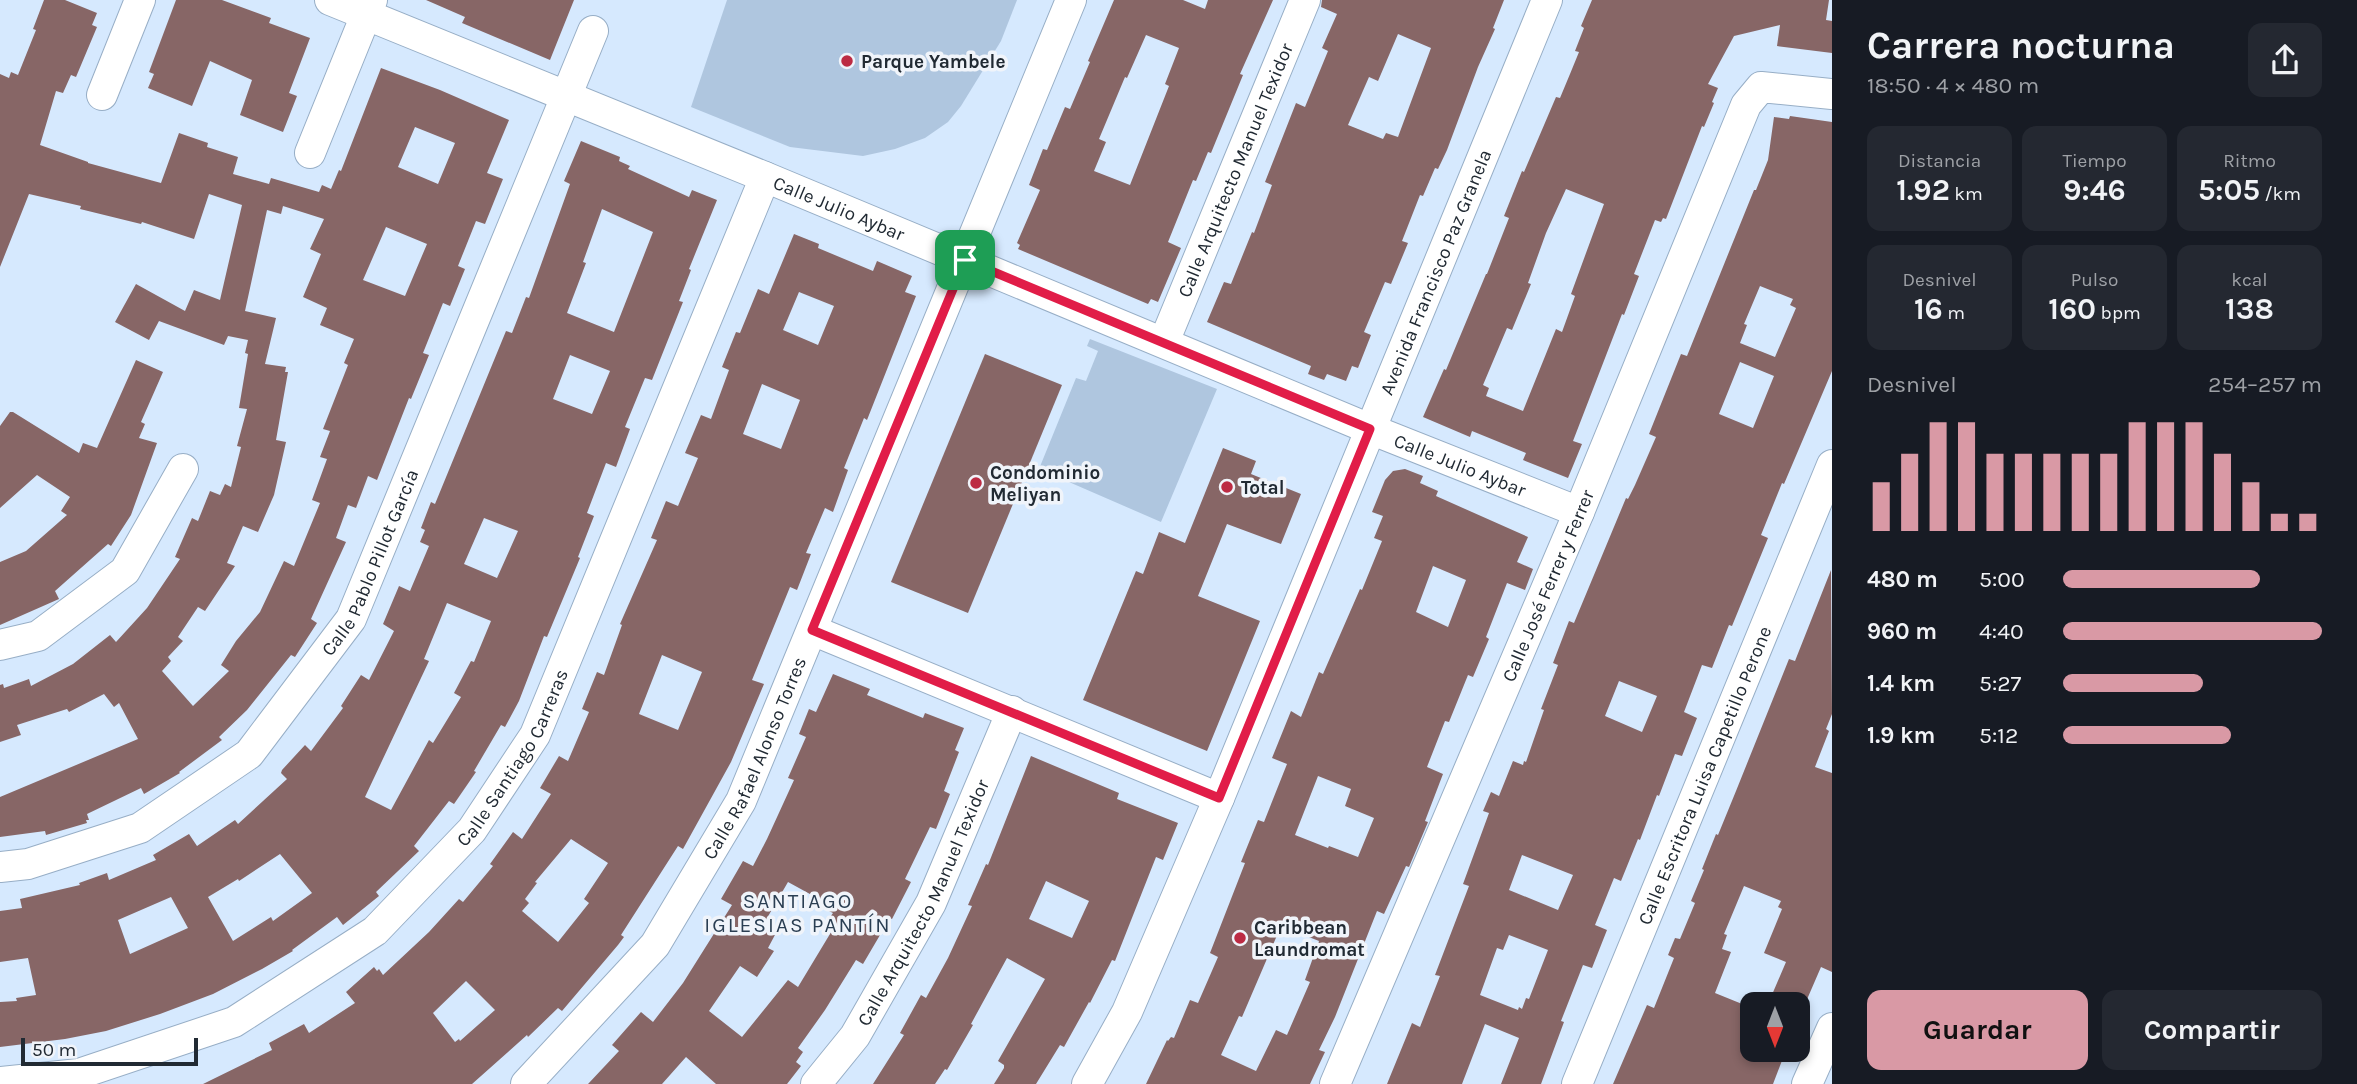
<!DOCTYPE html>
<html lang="es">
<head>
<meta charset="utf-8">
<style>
	:root { --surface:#171b24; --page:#242831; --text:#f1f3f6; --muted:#9ea1a6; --accent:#d999a5 }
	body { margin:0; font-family:Karla,sans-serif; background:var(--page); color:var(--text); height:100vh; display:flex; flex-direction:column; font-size:26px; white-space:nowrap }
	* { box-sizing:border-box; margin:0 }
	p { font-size:23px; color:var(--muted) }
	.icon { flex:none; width:38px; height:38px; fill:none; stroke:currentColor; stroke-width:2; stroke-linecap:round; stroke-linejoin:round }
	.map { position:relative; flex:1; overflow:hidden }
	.side { display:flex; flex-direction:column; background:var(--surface); width:525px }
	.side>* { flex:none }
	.needle { width:46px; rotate:180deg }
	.fabs { position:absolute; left:1740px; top:992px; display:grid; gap:14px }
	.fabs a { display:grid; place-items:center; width:70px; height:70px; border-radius:14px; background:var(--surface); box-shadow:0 4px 10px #0003; font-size:35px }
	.scale { position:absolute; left:21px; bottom:18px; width:177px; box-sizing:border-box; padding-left:7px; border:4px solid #212a33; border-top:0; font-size:19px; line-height:24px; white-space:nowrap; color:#212a33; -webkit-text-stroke:5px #f0f4fa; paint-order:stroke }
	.pin { position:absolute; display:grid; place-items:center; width:60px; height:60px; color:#fff; margin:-30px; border-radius:14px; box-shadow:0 4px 10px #0006 }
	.round { display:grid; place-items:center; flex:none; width:74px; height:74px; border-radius:14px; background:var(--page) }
	.head { display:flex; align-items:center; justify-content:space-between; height:119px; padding:0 35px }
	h1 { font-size:38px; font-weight:700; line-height:52px }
	.metrics { display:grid; grid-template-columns:repeat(3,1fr); gap:10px; height:119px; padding:7px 35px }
	.metrics div { display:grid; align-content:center; border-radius:14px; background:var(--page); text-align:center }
	.metrics b { font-size:30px; font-weight:700 }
	.metrics small { font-size:19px; font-weight:400 }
	.metrics p { font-size:19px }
	.chart { height:196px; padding:14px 35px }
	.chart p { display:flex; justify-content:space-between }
	.chart svg { width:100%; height:126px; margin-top:7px; stroke:var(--accent); stroke-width:6 }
	.cta { display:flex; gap:14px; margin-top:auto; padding:14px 35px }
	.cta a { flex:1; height:80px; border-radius:14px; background:var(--accent); color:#111; font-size:28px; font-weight:700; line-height:80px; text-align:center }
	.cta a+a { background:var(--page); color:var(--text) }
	ul { padding:0 35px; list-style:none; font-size:23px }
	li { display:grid; grid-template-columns:112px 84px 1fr; align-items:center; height:52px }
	li i { height:18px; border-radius:9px; background:var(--accent) }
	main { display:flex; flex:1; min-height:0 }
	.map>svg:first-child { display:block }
	.green { fill:#afc6df }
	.building { fill:#876666; fill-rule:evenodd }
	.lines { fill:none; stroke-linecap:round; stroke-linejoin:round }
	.minor-casing { stroke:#97aec6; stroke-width:32 }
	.minor { stroke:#fff; stroke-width:30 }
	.route-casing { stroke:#fff; stroke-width:14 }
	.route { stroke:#e11d48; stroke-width:9 }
	.poi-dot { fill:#bc2b43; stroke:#f0f4fa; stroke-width:2.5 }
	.labels { text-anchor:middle; stroke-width:7; stroke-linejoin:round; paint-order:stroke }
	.poi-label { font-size:19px; font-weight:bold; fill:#212a33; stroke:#f0f4fa; text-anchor:start }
	.street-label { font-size:19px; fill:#212a33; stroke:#f0f4fa }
	.neighbourhood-label { font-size:21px; letter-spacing:2px; fill:#2a3e52; stroke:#f0f4fa }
</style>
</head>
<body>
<main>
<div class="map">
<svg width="1832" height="1084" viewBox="0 0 1832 1084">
	<rect width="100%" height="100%" fill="#d6e9fe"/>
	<g class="green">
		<polygon points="727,0 1017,0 1001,41 961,106 948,122 925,138 895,149 863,156 790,147 691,107"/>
		<polygon points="1090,339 1217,389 1161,522 1039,469 1076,378 1086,381 1098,351 1087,346"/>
	</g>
	<g class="building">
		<path d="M44,0H65L97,13L92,25L97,27L76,77L71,75L63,93L56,91L40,145L88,162V163L161,183L179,133L208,143L207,147L238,157L233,174L269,184L271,178L319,192L322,185L331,189L339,170L341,171L381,68L440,90L509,120L487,173L503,179L485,224L476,221L458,266L465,269L450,306L443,303L423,353L429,355L411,399L409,398L377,480L368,476L356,508L348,505L336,538L346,542L311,619L317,623L295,657L291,655L247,710L219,737L222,740L179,772L180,773L144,794L141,788L87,814L89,820H86L87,823L46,835L45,831L0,837V797L138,739L119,703L114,707L104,694L69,712L67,709L17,725L21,735L0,742V685L3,684L4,688L29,679L31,686L73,664L110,635L116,642L147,608L180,559L175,557L192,518L198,521L210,491L220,495L225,484L231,487L241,447L237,446L247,409L239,408L248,354L245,353L248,340L228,336L224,345L159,321L149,340L115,322L136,284L185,311L194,290L220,300L242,205L209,194L194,239L142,222L141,224L80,209L81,206L29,194L0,267V74L9,78L11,72L18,75L36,30L33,29ZM415,127L455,143L438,184L398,167ZM283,206L324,219L310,249L321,254L303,297L327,308L320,325L354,339L344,363L348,365L323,429L330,431L320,457L327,459L312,500L320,503L294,566L284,561L260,612L236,641L221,665L229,671L193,706L162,671L171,661L168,657L183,641L178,637L198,607L205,611L235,566L227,563L243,526L258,532L274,495L286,442L276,440L288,372H285L286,367L265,364L276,318L245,311L267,210L281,214ZM386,227L427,244L405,296L363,280Z"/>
		<polygon points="176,0 222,0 271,18 269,23 310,38 289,93 297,96 283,132 240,115 252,80 210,61 192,106 148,88 154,74 149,72"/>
		<polygon points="426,0 574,0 550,60 462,23 465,17"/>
		<path d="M1114,0H1183L1205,9L1208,0H1273L1240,74L1243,75L1211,153L1208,152L1196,181L1193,180L1168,242L1181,248L1158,302L1151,299L1148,304L1018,249L1020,245L1017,243L1040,190L1029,185L1043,149L1047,150L1065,107L1070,109L1090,62L1088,61ZM1146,35L1179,48L1165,84L1169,86L1130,185L1094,171L1106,142L1099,139L1125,77L1127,78Z"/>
		<path d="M1322,0H1504L1493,28L1495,29L1478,67L1447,150L1438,169L1435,168L1423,196L1420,195L1402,241L1408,243L1391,284L1385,282L1364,332L1371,335L1358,368L1352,366L1346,381L1327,374L1324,380L1308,374L1311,366L1207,322L1224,282L1231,284L1252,232L1254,233L1272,185L1265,182L1296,103L1305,107L1328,51L1322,48L1337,14L1321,7ZM1398,34L1431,48L1398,137L1386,133L1383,139L1348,125L1369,77L1378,81Z"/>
		<path d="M1592,0H1829L1826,20L1832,21V53L1777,46L1780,25L1734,36L1708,84L1718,88L1712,102L1714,103L1704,127L1702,126L1666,219L1663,218L1661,222L1655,220L1634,274L1639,276L1624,315L1622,314L1573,441L1582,444L1568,478L1523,460L1526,453L1472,431L1470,437L1423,417L1444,369L1446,370L1486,274H1487L1509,218L1504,216L1522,171L1524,172L1556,97L1560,98L1570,74L1579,52L1575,51L1584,28L1581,26ZM1566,189L1604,204L1571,294L1575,296L1562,332L1556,329L1523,411L1486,396L1489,388L1483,385L1507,328L1512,330L1531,284L1528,283L1546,233Z"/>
		<path d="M1790,116L1832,122V371L1784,484L1782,483L1761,535L1768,538L1732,626L1729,625L1712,668L1702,665L1684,712L1697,718L1682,756L1675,754L1659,796L1657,795L1640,840L1638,839L1621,881L1614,878L1595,925L1607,930L1592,968L1583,965L1561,1021L1564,1022L1541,1084H1501L1519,1038L1485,1024L1462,1084H1387L1412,1023L1420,1027L1440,976L1435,975L1469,886L1463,884L1489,813L1483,811L1491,792L1499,796L1513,761L1523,765L1524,761L1526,762L1544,710L1541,709L1558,665L1553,663L1569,621L1574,623L1626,498L1628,499L1635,485L1656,437L1649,434L1681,354L1687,356L1754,190H1756L1768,160L1774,117L1789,119ZM1760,286L1793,299L1790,305L1796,308L1775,357L1740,343L1747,325L1744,324ZM1740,362L1774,376L1753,428L1719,414ZM1619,681L1657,696L1642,732L1605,716ZM1522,855L1573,875L1558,910L1509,890ZM1509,935L1548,950L1529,999L1526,998L1522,1009L1519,1007L1518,1010L1480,995L1497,948L1503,950Z"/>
		<path d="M581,141L620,157L619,161L630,166L628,169L689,197L692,190L717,200L689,269L691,270L679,301L683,302L652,380L645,378L625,427L630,429L616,467L606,463L587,513L594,516L578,557L580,558L547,637L544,636L519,701L505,727L501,725L474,771L476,772L454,804L449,801L414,846L419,851L376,892L379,896L343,925L337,917L292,950L293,951L262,969L213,994L160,1014L106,1031L65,1039L0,1047V1002L17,1001L16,998L36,995L28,958L0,962V911L22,908L20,899L80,885L79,883L107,873L109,880L156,860L153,855L189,834L197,846L235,820L238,824L287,779L281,773L282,770L305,745L311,751L343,708L341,706L361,675L369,680L394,631L383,624L399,586L410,591L429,546L420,542L425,530L421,528L431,502L435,504L506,331L512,333L526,297L529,298L570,184L564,181ZM602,209L653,232L614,332L567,313L586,263L583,262ZM570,355L610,371L592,414L553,399ZM484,518L518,531L497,578L464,564ZM447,603L491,621L474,662L471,661L454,693L461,697L433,743L429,740L391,810L365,797L429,661L424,659ZM280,854L312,893L273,921L271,917L233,941L208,897L238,879L239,881ZM171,897L188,928L130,954L118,920Z"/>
		<path d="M794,234L819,244L818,248L873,271L877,261L912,276L905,292L916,296L867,420L864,418L844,468L848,470L833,512L825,508L806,553L811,554L797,590L790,587L752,680L764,684L731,762L683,849L678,846L621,935L624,937L618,945L562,1011L558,1008L528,1037L527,1035L472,1084H203L272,1050L269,1043L304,1024L309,1033L355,1003L346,992L374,967L377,971L379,969L383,975L429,932L459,899L463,902L493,866L490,864L513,832L522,839L551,794L540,788L559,756L568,761L589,712L582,709L597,672L604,675L622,625L620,624L657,540L651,538L666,501L678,506L698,458L685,453L701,415L711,419L729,370L722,367L736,332L740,333L758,289L769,294ZM799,292L834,306L818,345L783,330ZM762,384L800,400L781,449L743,434ZM662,655L702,672L678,730L639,714ZM571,839L608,863L584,899L589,903L558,942L522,911L529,903L525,899L537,883L535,882ZM466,981L495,1010L460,1041L459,1039L455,1042L433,1013Z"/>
		<polygon points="985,354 1062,385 968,613 891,582"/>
		<polygon points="136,360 163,372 141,422 145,424 139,438 157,443 131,515 111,546 108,544 55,591 59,599 0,625 0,562 26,551 67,515 61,511 70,497 37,475 0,508 0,426 10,412 13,412 79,453 83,443 97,448"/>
		<polygon points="1223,448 1256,461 1251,474 1301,494 1281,544 1227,524 1198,596 1260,621 1207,751 1083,700 1136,571 1143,574 1159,532 1185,543"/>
		<path d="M1405,469L1423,476L1420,483L1438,491L1436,496L1528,537L1517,562L1533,569L1525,590L1507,583L1486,637L1489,639L1473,677L1468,675L1449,722L1445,721L1427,767L1443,774L1425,821L1428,822L1409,867L1406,866L1384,914L1377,911L1335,1017L1319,1050L1325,1052L1310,1084H1146L1167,1040L1168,1041L1171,1037L1174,1038L1190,1000L1198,1003L1218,957L1210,953L1245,863L1241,862L1258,820L1264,822L1287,764L1272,758L1291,711L1301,717L1319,672L1323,674L1360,589L1362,590L1382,541L1374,538L1383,516L1372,512L1385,480L1393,471ZM1433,566L1466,580L1448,627L1416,612ZM1318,776L1351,789L1345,806L1374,818L1358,857L1329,846L1328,848L1295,835ZM1281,926L1319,941L1305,980L1310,982L1287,1035L1276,1030L1256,1071L1221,1055L1239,1016L1242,1017Z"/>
		<polygon points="1831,570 1832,714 1826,729 1829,731 1815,767 1832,773 1832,972 1821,967 1805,1004 1768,1004 1786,962 1764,953 1782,909 1778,907 1781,901 1744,886 1724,934 1727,935 1722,949 1731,952 1715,993 1752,1008 1752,1050 1786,1050 1773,1084 1613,1084 1647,1005 1654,1008 1674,958 1668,955 1675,938 1680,939 1695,903 1691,901 1704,870 1702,869 1716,834 1718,835 1736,791 1789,659 1795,661"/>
		<path d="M833,674L870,689L867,695L923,718L925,713L964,728L955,750L959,752L944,791L950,794L936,829L930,827L905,879L911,882L892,919L890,918L863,964L856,960L825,1010L798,1048L803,1052L796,1062L801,1066L787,1084H716L686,1057L662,1084H588L619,1051L612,1045L641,1012L653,1022L683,983L732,905L721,899L743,861L753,866L767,839L794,780L788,778L806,737L799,734L809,709L816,712ZM788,882L830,905L827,910L833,913L828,920L836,924L798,987L788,980L742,1037L709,1011L740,966L757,977L774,951L768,948L776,933L763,925Z"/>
		<path d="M1031,756L1119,793L1117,799L1178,823L1163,860L1156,857L1115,961L1112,960L1090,1003L1089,1002L1064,1047L1060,1045L1036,1084H994L1004,1068V1065L998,1061L1045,979L1007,958L971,1024L973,1025L947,1070L945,1069L935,1084H873L904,1035L900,1033L921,995L926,998L948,958L972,906L968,905L986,864L988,865ZM1046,881L1089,901L1072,938L1029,919Z"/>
	</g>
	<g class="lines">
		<defs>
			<g id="minor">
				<path id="s1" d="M330,0L765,177L1370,429L1579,512"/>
				<polyline points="102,95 140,0"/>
				<polyline points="310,153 372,0"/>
				<path id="s2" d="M1164,342L1305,0"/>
				<polyline points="812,630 1219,798"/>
				<polyline points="0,645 38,636 125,571 183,469"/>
				<path id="s3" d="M0,867L28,864L140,828L249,754L351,619L593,31"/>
				<path id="s4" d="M0,1082L79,1074L234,1022L375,931L472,830L535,735L765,177"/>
				<path id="s5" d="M526,1084L655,945L741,801L1071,0"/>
				<path id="s6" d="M816,1084L855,1036L931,903L1012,711"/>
				<path id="s7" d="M1087,1084L1127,1012L1219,798L1547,0"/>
				<path id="s8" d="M1335,1084L1579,512L1746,105L1761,87L1832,94"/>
				<path id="s9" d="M1577,1084L1832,465"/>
				<polyline points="1807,1084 1832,1028"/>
			</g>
		</defs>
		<use href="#minor" class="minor-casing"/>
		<use href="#minor" class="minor"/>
	</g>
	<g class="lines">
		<defs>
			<polygon id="route" points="965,260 1370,429 1219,798 812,630"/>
		</defs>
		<use href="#route" class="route-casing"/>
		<use href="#route" class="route"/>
	</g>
	<g class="poi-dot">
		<circle cx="847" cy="61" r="7"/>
		<circle cx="976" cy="483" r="7"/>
		<circle cx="1227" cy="487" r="7"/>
		<circle cx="1240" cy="938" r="7"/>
	</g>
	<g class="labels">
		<g class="poi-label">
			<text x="861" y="68">Parque Yambele</text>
			<text x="990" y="479">Condominio<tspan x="990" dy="22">Meliyan</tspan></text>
			<text x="1241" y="494">Total</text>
			<text x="1254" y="934">Caribbean<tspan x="1254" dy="22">Laundromat</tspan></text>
		</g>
		<g class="street-label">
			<text dy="7" stroke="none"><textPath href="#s2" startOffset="186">Calle Arquitecto Manuel Texidor</textPath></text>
			<text dy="7" stroke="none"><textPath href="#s1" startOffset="550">Calle Julio Aybar</textPath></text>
			<text dy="7" stroke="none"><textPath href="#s7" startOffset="884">Avenida Francisco Paz Granela</textPath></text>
			<text dy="7" stroke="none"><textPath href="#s1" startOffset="1222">Calle Julio Aybar</textPath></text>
			<text dy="7" stroke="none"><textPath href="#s3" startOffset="506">Calle Pablo Pillot García</textPath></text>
			<text dy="7" stroke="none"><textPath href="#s8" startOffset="542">Calle José Ferrer y Ferrer</textPath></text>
			<text dy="7" stroke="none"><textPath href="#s4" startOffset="634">Calle Santiago Carreras</textPath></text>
			<text dy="7" stroke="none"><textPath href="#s5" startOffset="402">Calle Rafael Alonso Torres</textPath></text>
			<text dy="7" stroke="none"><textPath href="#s9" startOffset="334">Calle Escritora Luisa Capetillo Perone</textPath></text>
			<text dy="7" stroke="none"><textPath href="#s6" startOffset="212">Calle Arquitecto Manuel Texidor</textPath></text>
		</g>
		<g class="neighbourhood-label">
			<text x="798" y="908">SANTIAGO<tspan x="798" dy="24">IGLESIAS PANTÍN</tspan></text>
		</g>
	</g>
</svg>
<div class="fabs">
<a><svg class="needle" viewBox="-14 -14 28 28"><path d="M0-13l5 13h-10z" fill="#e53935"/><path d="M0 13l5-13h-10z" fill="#9ea1a6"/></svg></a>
</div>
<div class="scale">50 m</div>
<div class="pin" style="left:965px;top:260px;background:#1e9e55"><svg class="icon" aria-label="arrive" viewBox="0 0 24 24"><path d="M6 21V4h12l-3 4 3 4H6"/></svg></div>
</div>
<section class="side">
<div class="head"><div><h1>Carrera nocturna</h1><p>18:50 · 4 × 480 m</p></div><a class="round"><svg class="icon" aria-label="share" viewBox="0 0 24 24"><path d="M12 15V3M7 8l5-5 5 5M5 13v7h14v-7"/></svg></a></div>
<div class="metrics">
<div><p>Distancia</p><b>1.92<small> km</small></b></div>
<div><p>Tiempo</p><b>9:46</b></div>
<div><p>Ritmo</p><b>5:05<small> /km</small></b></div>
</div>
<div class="metrics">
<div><p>Desnivel</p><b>16<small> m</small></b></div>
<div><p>Pulso</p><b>160<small> bpm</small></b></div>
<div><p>kcal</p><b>138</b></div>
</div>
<div class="chart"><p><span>Desnivel</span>254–257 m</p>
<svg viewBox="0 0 160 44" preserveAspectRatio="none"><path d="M5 44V27M15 44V17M25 44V6M35 44V6M45 44V17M55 44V17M65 44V17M75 44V17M85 44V17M95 44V6M105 44V6M115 44V6M125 44V17M135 44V27M145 44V38M155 44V38"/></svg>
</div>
<ul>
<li><b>480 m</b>5:00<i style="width:76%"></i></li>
<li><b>960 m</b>4:40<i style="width:100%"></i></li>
<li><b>1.4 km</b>5:27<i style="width:54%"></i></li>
<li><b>1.9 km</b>5:12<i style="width:65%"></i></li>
</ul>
<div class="cta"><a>Guardar</a><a>Compartir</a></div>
</section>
</main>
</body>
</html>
